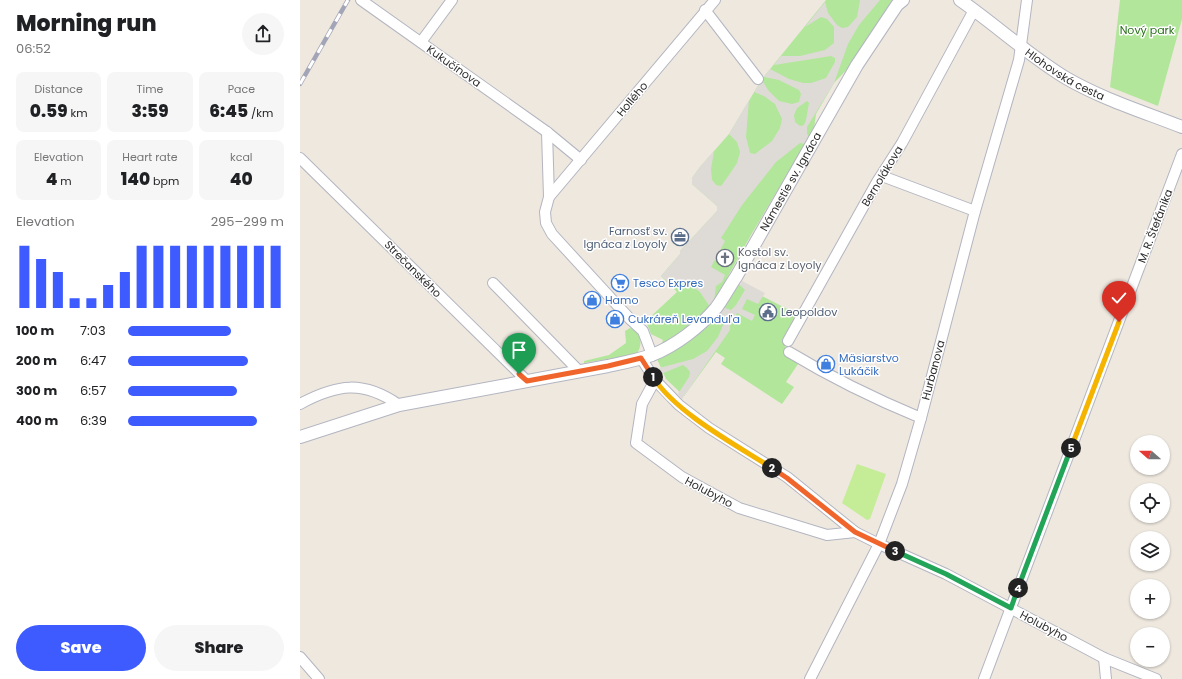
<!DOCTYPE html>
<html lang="en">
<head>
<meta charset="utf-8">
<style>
	:root { --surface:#fff; --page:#f6f6f6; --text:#202124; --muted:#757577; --accent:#3d5bfe }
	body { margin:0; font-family:Poppins,sans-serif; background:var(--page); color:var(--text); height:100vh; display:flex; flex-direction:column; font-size:15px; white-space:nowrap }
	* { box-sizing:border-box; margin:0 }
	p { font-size:13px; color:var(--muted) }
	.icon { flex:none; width:22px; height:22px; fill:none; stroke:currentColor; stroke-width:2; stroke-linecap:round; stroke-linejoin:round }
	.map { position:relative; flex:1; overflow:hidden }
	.details { display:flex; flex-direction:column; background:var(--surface); width:300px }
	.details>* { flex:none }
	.needle { width:26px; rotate:291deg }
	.tools { position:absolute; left:830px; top:435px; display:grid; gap:8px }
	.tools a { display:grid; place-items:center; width:40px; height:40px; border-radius:50%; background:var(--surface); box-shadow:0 1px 3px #0004; font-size:20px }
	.pin { position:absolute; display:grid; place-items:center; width:34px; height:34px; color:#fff; margin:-41px -17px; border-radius:50% 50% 50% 0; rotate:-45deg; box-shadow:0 0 4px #0007 }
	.pin .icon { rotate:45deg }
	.km { position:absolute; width:20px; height:20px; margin:-10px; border-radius:50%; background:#222; color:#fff; font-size:11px; line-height:20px; text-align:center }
	.round { display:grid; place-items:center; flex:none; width:42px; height:42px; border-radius:21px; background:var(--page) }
	.summary { display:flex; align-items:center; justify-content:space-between; height:68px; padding:0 16px }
	h1 { font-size:22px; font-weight:800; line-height:30px }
	.stats { display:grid; grid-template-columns:repeat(3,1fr); gap:6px; height:68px; padding:4px 16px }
	.stats div { display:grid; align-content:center; border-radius:8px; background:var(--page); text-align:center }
	.stats b { font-size:17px; font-weight:800 }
	.stats small { font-size:11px; font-weight:400 }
	.stats p { font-size:11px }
	.chart { height:112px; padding:8px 16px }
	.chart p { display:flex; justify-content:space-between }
	.chart svg { width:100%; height:72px; margin-top:4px; stroke:var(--accent); stroke-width:6 }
	.button { display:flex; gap:8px; margin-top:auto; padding:8px 16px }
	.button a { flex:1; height:46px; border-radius:24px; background:var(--accent); color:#fff; font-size:16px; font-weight:800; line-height:46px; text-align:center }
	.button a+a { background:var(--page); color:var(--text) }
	ul { padding:0 16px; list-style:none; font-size:13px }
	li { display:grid; grid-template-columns:64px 48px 1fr; align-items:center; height:30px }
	li i { height:10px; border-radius:5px; background:var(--accent) }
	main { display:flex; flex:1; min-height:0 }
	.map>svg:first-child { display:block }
	.green { fill:#b2e69b }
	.pitch { fill:#c5ed97 }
	.plaza { fill:#dedbd6; fill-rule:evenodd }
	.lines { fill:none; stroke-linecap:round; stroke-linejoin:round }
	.minor-casing { stroke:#b3b5c0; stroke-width:12 }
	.tertiary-casing { stroke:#b3b5c0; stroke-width:14 }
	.minor { stroke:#fff; stroke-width:10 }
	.tertiary { stroke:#fff; stroke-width:12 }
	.rail-casing { stroke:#a2a4b7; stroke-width:4.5 }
	.rail { stroke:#fff; stroke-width:3; stroke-dasharray:9; stroke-linecap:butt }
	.split-1-casing { stroke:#fff; stroke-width:8 }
	.split-2-casing { stroke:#fff; stroke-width:8 }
	.split-3-casing { stroke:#fff; stroke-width:8 }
	.split-4-casing { stroke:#fff; stroke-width:8 }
	.split-5-casing { stroke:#fff; stroke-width:8 }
	.split-6-casing { stroke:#fff; stroke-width:8 }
	.split-1 { stroke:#f0652b; stroke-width:5 }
	.split-2 { stroke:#f5b400; stroke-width:5 }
	.split-3 { stroke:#f0652b; stroke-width:5 }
	.split-4 { stroke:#22a559; stroke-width:5 }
	.split-5 { stroke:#22a559; stroke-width:5 }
	.split-6 { stroke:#f5b400; stroke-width:5 }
	.labels { text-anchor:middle; stroke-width:3; stroke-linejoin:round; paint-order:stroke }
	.park-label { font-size:11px; fill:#286d19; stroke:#fff }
	.street-label { font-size:11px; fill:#2d2d2d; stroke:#fff }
	.service-label { font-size:11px; fill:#4e5e75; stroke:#fff; text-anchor:end }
	.worship-label { font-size:11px; fill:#5b616d; stroke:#fff; text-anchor:start }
	.shop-label { font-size:11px; fill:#366cbe; stroke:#fff; text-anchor:start }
</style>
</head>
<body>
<main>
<section class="details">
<div class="summary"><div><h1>Morning run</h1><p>06:52</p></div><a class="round"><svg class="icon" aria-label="share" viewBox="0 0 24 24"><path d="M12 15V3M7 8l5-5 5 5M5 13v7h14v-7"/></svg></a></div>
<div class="stats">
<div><p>Distance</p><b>0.59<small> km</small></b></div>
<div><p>Time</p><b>3:59</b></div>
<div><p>Pace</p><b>6:45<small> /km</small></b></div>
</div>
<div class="stats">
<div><p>Elevation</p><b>4<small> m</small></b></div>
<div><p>Heart rate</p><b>140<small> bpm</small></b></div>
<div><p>kcal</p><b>40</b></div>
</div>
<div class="chart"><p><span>Elevation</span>295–299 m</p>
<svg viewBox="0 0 160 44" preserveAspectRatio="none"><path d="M5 44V6M15 44V14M25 44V22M35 44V38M45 44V38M55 44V30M65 44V22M75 44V6M85 44V6M95 44V6M105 44V6M115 44V6M125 44V6M135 44V6M145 44V6M155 44V6"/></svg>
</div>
<ul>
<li><b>100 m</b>7:03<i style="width:66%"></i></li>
<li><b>200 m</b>6:47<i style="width:77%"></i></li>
<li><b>300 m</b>6:57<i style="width:70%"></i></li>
<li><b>400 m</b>6:39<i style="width:83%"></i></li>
</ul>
<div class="button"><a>Save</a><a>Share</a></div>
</section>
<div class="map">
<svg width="882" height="679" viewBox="0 0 882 679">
	<rect width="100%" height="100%" fill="#eee8df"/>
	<g class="green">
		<path d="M526,0H592L554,62L534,83L516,114L514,129L451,235L427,278L495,313L497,318C484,342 477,344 498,364L486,382L494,387L482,404L421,364L425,358L416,352L384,396L366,379L357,359L363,340L351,334L346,321L377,292L361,276L380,254V251L417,211V206L392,184V178L400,167L429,134L462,79Z"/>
		<polygon points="820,0 882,0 882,19 858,106 810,87"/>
		<path d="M330,328C342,333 343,344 337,354L284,363V361L309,355L326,343L325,331Z"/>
	</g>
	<polygon class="pitch" points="557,464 586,474 570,519 567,520 542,503"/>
	<g class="plaza">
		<path d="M560,0H580L559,25L548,44L534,83L507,127V134L509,137L505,144L500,143L476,162L442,205L421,238L425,241L411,267L425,275L422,282L416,286L414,301L410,307L400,292L396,289L382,283L370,284L361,276L380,254V251L417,211V206L392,184V178L400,167L414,151L411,169L412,180L416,185L421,186L429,175L437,163L440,152L437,142L429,134L449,100L446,137L450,153L455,154L472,141L480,128L482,119L475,104L464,96L454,92L462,80L468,90L479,101L492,104L499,102L501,94L499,90L479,80L464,77L470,69L489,79L503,83H511L526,78L535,62V58L531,56L474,65L481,56H500L525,50L534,43V27L527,19L521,17L505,27L525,2L528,13L537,25L542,28L548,27L557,17ZM507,101L509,103L506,120L504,125L500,126L495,122L494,115L497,108Z"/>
		<polygon points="442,281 465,293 458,304 447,299 442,309 455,315 452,321 437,313 430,326 430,330 382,399 378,394 389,377 390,372 387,368 383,365 361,374 359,368 393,359 407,351 418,337 423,325 422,317 417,313 422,307 431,310 436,305 445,290 440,285"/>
	</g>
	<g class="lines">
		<defs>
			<g id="minor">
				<polyline points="61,0 247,132 281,160"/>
				<polyline points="405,10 458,79"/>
				<polyline points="121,42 152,0"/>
				<polyline points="247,132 249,197 245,212 246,223 252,234 330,319 343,331 352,355"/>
				<polyline points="0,158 227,381"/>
				<polyline points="582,176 675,211"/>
				<polyline points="249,197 415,0"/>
				<polyline points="193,283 279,371"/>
				<polyline points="488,341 577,182 602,143 674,10"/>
				<path d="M489,352C532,378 575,399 621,418"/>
				<polyline points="341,358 355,380 379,405 409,428 487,477 555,532 579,544 646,574 804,658 856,679"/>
				<polyline points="355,380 342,404 336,443 382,477 439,508 527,535 555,532"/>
				<path d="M0,404C37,384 63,380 99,405"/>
				<polyline points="0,657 19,679"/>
				<polyline points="804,658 806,679"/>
				<polyline points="510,679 579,544 602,484 621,418 675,211 719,60 727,0"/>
				<polyline points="684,679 882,154"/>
			</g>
			<g id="tertiary">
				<path id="s1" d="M660,0C696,25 728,55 766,78C802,99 844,112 882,127"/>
				<path id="s2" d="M0,437L99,405L308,366C322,363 338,360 352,355C375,346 400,327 416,308C423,299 429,287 436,277L557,65L597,5L603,0"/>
			</g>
		</defs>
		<use href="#minor" class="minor-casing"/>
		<use href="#tertiary" class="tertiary-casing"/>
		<use href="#minor" class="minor"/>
		<use href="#tertiary" class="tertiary"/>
		<defs>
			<polyline id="rail" points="0,84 48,0"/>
		</defs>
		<use href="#rail" class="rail-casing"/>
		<use href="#rail" class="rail"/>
	</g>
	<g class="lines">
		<defs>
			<polyline id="split-1" points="219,374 227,381 308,366 341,358 353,377"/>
			<path id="split-2" d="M353,377C376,413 436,445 472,468"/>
			<polyline id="split-3" points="472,468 487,478 555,532 595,551"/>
			<polyline id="split-4" points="595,551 646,574 711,608 718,588"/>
			<polyline id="split-5" points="718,588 771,448"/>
			<polyline id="split-6" points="771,448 819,322"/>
		</defs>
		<use href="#split-1" class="split-1-casing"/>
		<use href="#split-2" class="split-2-casing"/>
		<use href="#split-3" class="split-3-casing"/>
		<use href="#split-4" class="split-4-casing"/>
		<use href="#split-5" class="split-5-casing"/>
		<use href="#split-6" class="split-6-casing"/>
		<use href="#split-1" class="split-1"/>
		<use href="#split-2" class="split-2"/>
		<use href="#split-3" class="split-3"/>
		<use href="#split-4" class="split-4"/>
		<use href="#split-5" class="split-5"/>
		<use href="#split-6" class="split-6"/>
	</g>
	<defs>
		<symbol id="office-ring" viewBox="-11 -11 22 22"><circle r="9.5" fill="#fff" stroke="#5c6f8a" stroke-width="1.5"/><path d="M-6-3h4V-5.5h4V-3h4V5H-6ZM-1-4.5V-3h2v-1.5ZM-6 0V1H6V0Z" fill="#5c6f8a"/></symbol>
		<symbol id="church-ring" viewBox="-11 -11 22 22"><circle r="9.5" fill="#fff" stroke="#6b7280" stroke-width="1.5"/><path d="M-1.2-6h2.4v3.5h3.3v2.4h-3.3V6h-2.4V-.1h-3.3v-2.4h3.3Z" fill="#6b7280"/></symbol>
		<symbol id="supermarket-ring" viewBox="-11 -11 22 22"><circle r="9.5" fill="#fff" stroke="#3f7fe0" stroke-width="1.5"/><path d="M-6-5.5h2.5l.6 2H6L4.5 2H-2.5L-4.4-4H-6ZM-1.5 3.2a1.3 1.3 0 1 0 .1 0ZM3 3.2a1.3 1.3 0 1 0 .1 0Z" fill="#3f7fe0"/></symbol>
		<symbol id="shop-ring" viewBox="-11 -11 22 22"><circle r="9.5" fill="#fff" stroke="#3f7fe0" stroke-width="1.5"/><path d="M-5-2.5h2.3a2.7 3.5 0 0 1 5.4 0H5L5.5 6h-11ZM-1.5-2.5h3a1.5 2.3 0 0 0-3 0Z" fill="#3f7fe0"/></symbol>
		<symbol id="civic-ring" viewBox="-11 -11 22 22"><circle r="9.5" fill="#fff" stroke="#5c6f8a" stroke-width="1.5"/><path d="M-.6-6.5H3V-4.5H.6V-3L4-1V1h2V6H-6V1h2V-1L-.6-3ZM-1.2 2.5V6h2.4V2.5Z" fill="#5c6f8a"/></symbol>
	</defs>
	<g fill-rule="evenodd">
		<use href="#office-ring" x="370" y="227" width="20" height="20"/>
		<use href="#church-ring" x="415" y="248" width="20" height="20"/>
		<use href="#supermarket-ring" x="310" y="273" width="20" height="20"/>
		<use href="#shop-ring" x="282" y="290" width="20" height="20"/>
		<use href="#civic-ring" x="458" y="302" width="20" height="20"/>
		<use href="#shop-ring" x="305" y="309" width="20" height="20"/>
		<use href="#shop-ring" x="516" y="354" width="20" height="20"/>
	</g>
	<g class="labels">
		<g class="park-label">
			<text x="847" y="34">Nový park</text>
		</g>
		<g class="street-label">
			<text transform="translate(154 66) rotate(35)" y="4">Kukučínova</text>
			<text dy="4" stroke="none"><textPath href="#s1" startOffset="129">Hlohovská cesta</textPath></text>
			<text transform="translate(332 99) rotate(-50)" y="4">Hollého</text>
			<text transform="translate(582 176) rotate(-59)" y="4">Bernolákova</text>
			<text dy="4" stroke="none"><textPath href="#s2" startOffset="589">Námestie sv. Ignáca</textPath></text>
			<text transform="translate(855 226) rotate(-69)" y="4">M. R. Štefánika</text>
			<text transform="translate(113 269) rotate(45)" y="4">Strečanského</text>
			<text transform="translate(633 370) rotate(-75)" y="4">Hurbanova</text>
			<text transform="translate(409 492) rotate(28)" y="4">Holubyho</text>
			<text transform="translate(744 626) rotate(28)" y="4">Holubyho</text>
		</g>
		<g class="service-label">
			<text x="367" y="235">Farnosť sv.<tspan x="367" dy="13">Ignáca z Loyoly</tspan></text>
			<text x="481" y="316" text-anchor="start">Leopoldov</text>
		</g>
		<g class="worship-label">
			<text x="438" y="256">Kostol sv.<tspan x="438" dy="13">Ignáca z Loyoly</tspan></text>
		</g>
		<g class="shop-label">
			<text x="333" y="287">Tesco Expres</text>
			<text x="305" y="304">Hamo</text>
			<text x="328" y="323">Cukráreň Levanduľa</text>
			<text x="539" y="362">Mäsiarstvo<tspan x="539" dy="13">Lukáčik</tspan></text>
		</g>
	</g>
</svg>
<div class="tools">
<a><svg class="needle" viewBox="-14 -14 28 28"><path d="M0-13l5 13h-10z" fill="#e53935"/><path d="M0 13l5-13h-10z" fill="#757577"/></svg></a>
<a><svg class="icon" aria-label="locate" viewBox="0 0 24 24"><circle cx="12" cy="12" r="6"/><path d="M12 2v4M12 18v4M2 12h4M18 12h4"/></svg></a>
<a><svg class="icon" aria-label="layers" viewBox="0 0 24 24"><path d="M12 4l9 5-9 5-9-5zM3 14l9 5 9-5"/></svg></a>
<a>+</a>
<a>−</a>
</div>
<div class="pin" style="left:219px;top:374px;background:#1e9e55"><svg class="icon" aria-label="arrive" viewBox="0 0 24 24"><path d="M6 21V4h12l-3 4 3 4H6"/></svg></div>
<div class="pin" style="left:819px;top:322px;background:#d93025"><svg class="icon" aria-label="check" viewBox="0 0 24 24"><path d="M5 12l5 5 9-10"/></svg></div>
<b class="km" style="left:353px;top:377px">1</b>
<b class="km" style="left:472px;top:468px">2</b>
<b class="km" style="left:595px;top:551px">3</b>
<b class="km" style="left:718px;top:588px">4</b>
<b class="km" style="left:771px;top:448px">5</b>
</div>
</main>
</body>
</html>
